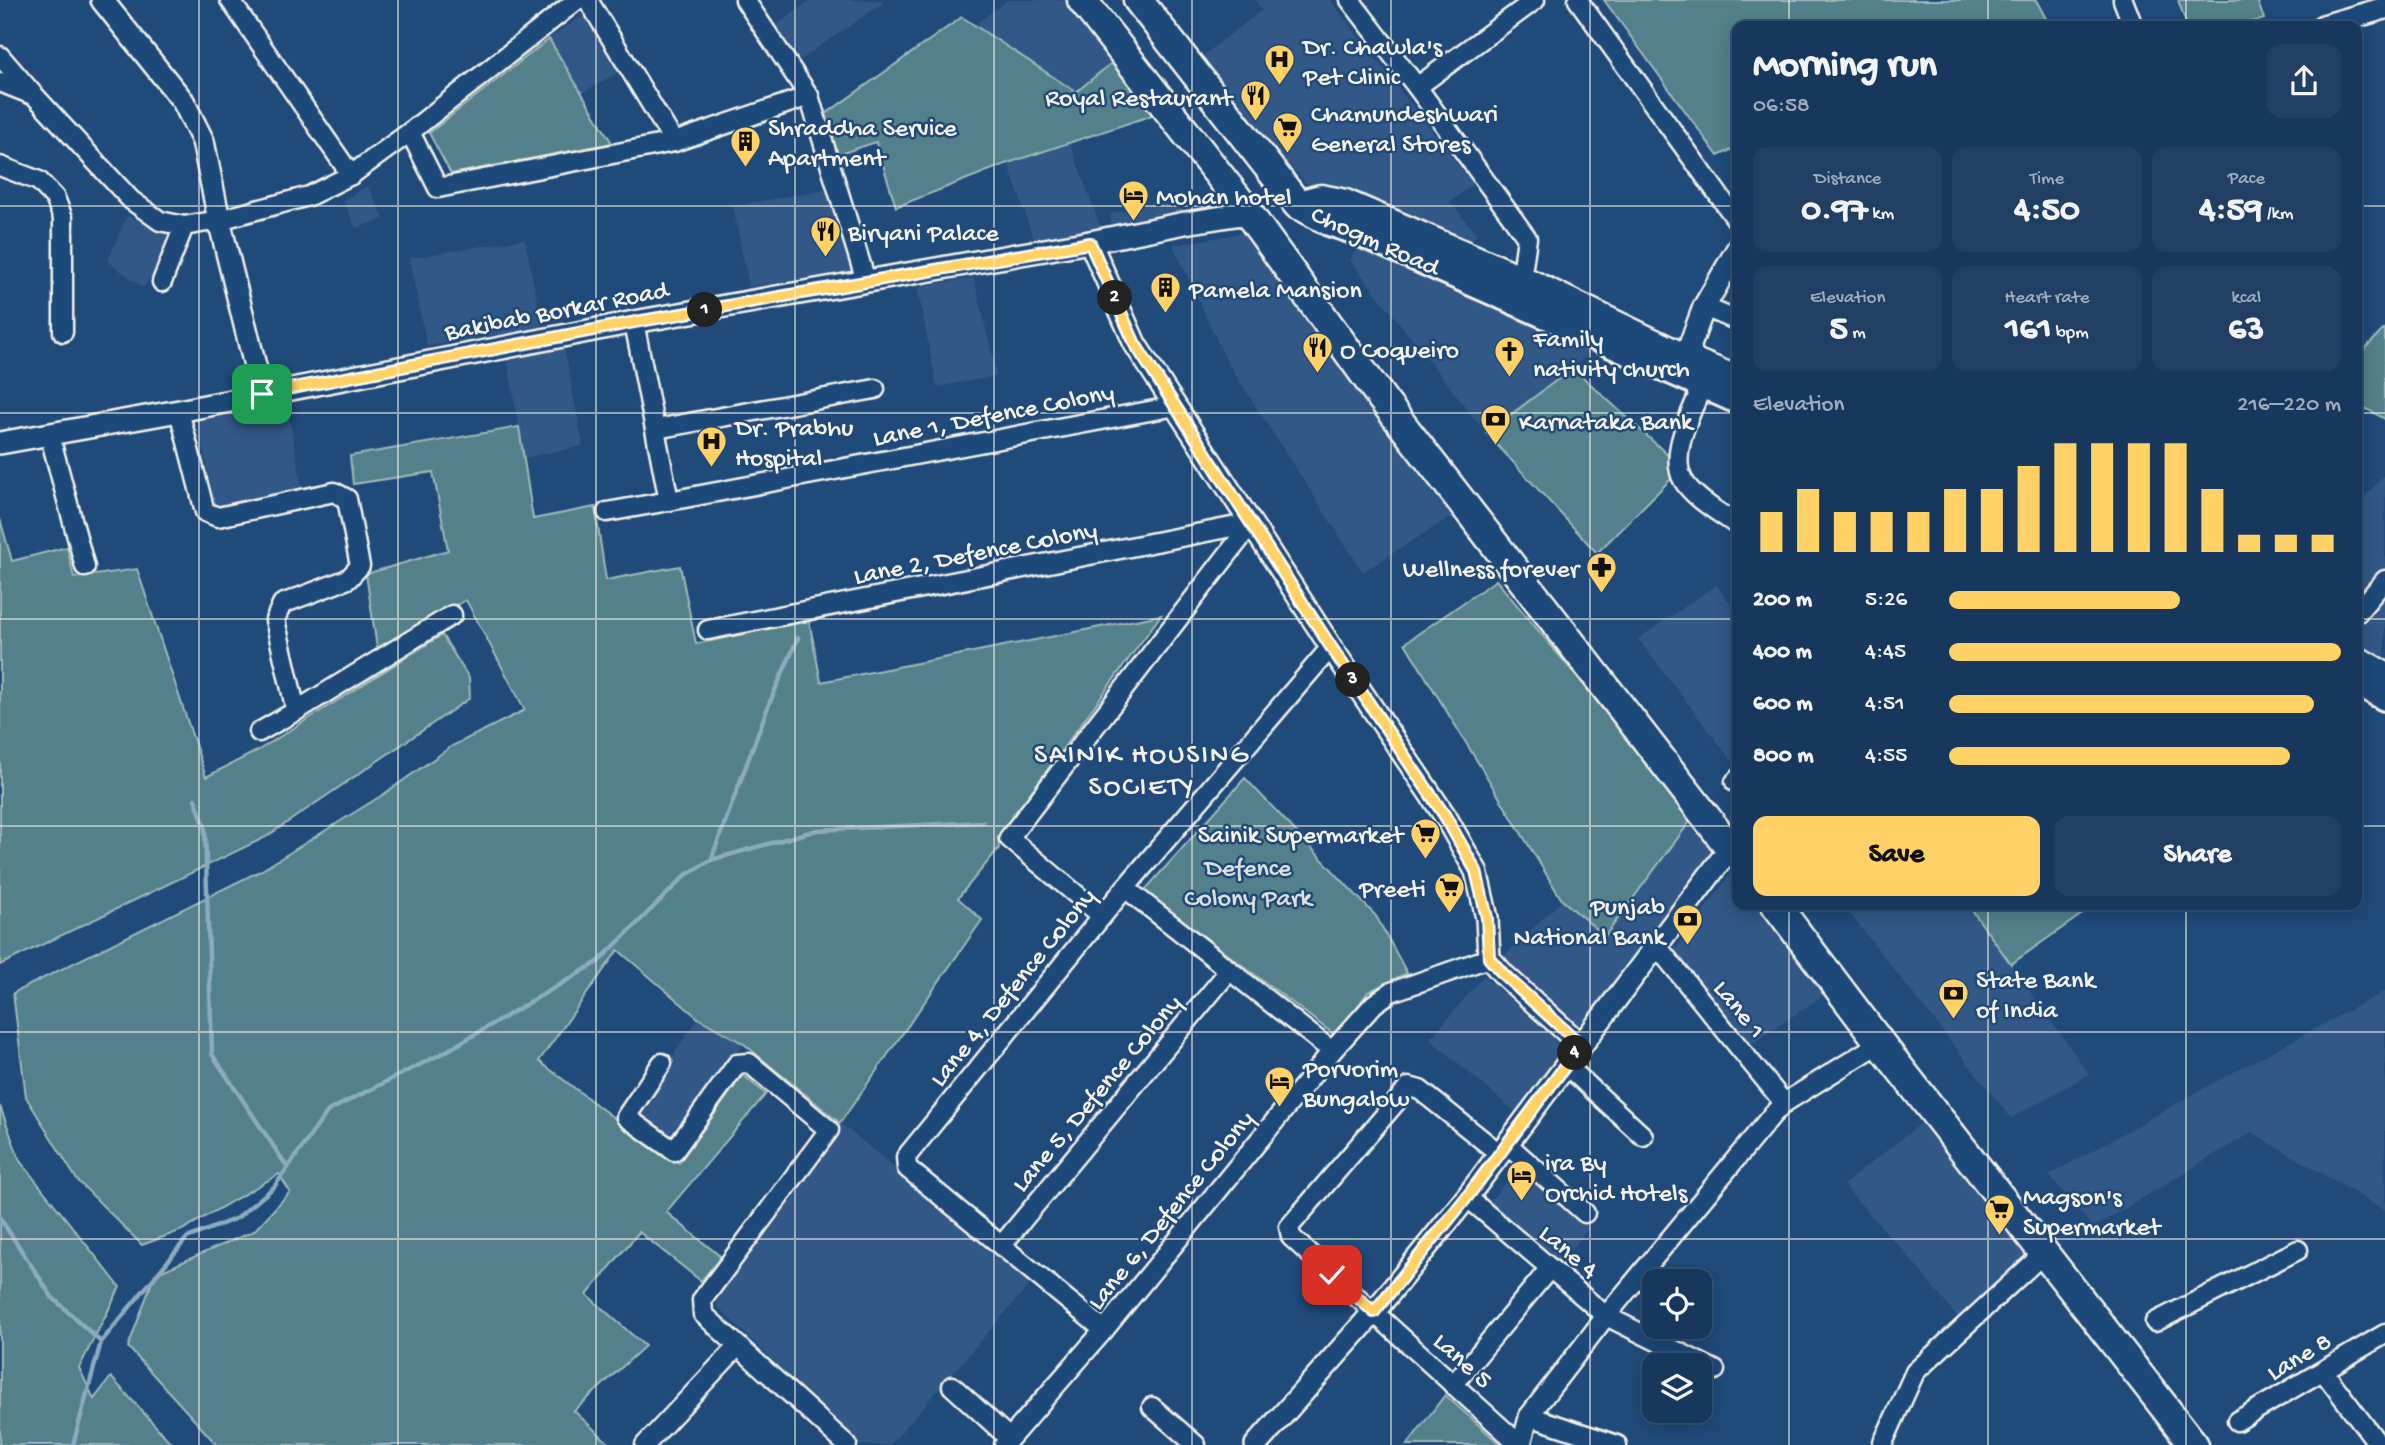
<!DOCTYPE html>
<html lang="en">
<head>
<meta charset="utf-8">
<style>
	:root { --surface:#17385c; --page:#203f62; --text:#f1f3f6; --muted:#9eacbb; --line:#365272; --accent:#ffd166 }
	body { margin:0; font-family:"Gochi Hand",sans-serif; background:var(--page); color:var(--text); height:100vh; display:flex; flex-direction:column; font-size:26px; white-space:nowrap }
	* { box-sizing:border-box; margin:0 }
	p { font-size:23px; color:var(--muted) }
	.icon { flex:none; width:38px; height:38px; fill:none; stroke:currentColor; stroke-width:2; stroke-linecap:round; stroke-linejoin:round }
	.map { position:relative; flex:1; overflow:hidden }
	.details { position:absolute; left:1732px; top:21px; width:630px; height:889px; display:flex; flex-direction:column; background:var(--surface); border-radius:14px; box-shadow:0 4px 18px #0003,0 0 0 2px var(--line) }
	.details>* { flex:none }
	.buttons { position:absolute; left:1642px; top:1269px; display:grid; gap:14px }
	.buttons a { display:grid; place-items:center; width:70px; height:70px; border-radius:14px; background:var(--surface); box-shadow:0 4px 18px #0003,0 0 0 2px var(--line); font-size:35px }
	.pin { position:absolute; display:grid; place-items:center; width:60px; height:60px; color:#fff; margin:-30px; border-radius:14px; box-shadow:0 4px 10px #0006 }
	.km { position:absolute; width:35px; height:35px; margin:-18px; border-radius:50%; background:#222; color:#fff; font-size:19px; line-height:35px; text-align:center }
	.round { display:grid; place-items:center; flex:none; width:74px; height:74px; border-radius:14px; background:var(--page) }
	.overview { display:flex; align-items:center; justify-content:space-between; height:119px; padding:0 21px }
	h1 { font-size:38px; font-weight:800; line-height:52px }
	.stats { display:grid; grid-template-columns:repeat(3,1fr); gap:10px; height:119px; padding:7px 21px }
	.stats div { display:grid; align-content:center; border-radius:14px; background:var(--page); text-align:center }
	.stats b { font-size:35px; font-weight:800 }
	.stats small { font-size:19px; font-weight:400 }
	.stats p { font-size:19px }
	.chart { height:196px; padding:14px 21px }
	.chart p { display:flex; justify-content:space-between }
	.chart svg { width:100%; height:126px; margin-top:7px; stroke:var(--accent); stroke-width:6 }
	.action { display:flex; gap:14px; margin-top:auto; padding:14px 21px }
	.action a { flex:1; height:80px; border-radius:14px; background:var(--accent); color:#111; font-size:28px; font-weight:800; line-height:80px; text-align:center }
	.action a+a { background:var(--page); color:var(--text) }
	ul { padding:0 21px; list-style:none; font-size:23px }
	li { display:grid; grid-template-columns:112px 84px 1fr; align-items:center; height:52px }
	li i { height:18px; border-radius:9px; background:var(--accent) }
	.map>svg:first-child { display:block }
	.built { fill:#325887 }
	.green { fill:#52808a; stroke:#a3b8b9; stroke-width:2 }
	.lines { fill:none; stroke-linecap:round; stroke-linejoin:round }
	.stream { stroke:#8daac0; stroke-width:4.5 }
	.minor-casing { stroke:#f4f1e8; stroke-width:23 }
	.tertiary-casing { stroke:#f4f1e8; stroke-width:26 }
	.primary-casing { stroke:#f4f1e8; stroke-width:32 }
	.trunk-casing { stroke:#f4f1e8; stroke-width:33 }
	.minor { stroke:#1f4a7a; stroke-width:18 }
	.tertiary { stroke:#1f4a7a; stroke-width:21 }
	.primary { stroke:#1f4a7a; stroke-width:26 }
	.trunk { stroke:#1f4a7a; stroke-width:28 }
	.route-casing { stroke:#fff; stroke-width:14 }
	.route { stroke:#ffd166; stroke-width:9 }
	.grid { fill:none; stroke:#f4f1e8; stroke-width:2; stroke-opacity:0.55 }
	.labels { text-anchor:middle; stroke-width:5; stroke-linejoin:round; paint-order:stroke }
	.poi-label { font-size:26px; fill:#f4f1e8; stroke:#1f4a7a; text-anchor:start }
	.street-label { font-size:26px; fill:#f4f1e8; stroke:#1f4a7a }
	.park-label { font-size:26px; fill:#dce0da; stroke:#1f4a7a }
	.neighbourhood-label { font-size:28px; letter-spacing:2px; fill:#f4f1e8; stroke:#1f4a7a }
</style>
</head>
<body>
<div class="map">
<svg width="2385" height="1445" viewBox="0 0 2385 1445">
	<rect width="100%" height="100%" fill="#1f4a7a"/>
	<filter id="ink" filterUnits="userSpaceOnUse"><feTurbulence type="fractalNoise" baseFrequency=".0143" numOctaves="2"/><feDisplacementMap in="SourceGraphic" scale="14" xChannelSelector="R" yChannelSelector="G"/><feConvolveMatrix kernelMatrix="1 2 1 2 8 2 1 2 1" color-interpolation-filters="sRGB"/></filter>
	<g filter="url(#ink)">
		<g class="built">
			<polygon points="810,0 881,0 883,3 800,60 776,26"/>
			<polygon points="1008,0 1064,0 1114,61 1075,90 974,25"/>
			<polygon points="1255,0 1330,0 1473,184 1450,202 1477,234 1471,241 1396,211 1306,183 1268,143 1201,57 1262,10"/>
			<polygon points="586,13 619,72 582,93 549,39"/>
			<polygon points="1070,143 1101,228 1034,240 1008,163"/>
			<polygon points="368,186 384,219 356,228 343,200"/>
			<polygon points="830,189 851,271 749,287 733,206"/>
			<polygon points="1178,196 1181,215 1112,227 1110,214"/>
			<polygon points="127,215 179,240 143,288 108,261"/>
			<polygon points="1248,232 1455,514 1363,572 1227,362 1173,245"/>
			<polygon points="525,239 542,327 427,346 409,258"/>
			<polygon points="1360,244 1592,352 1486,433 1350,260"/>
			<polygon points="974,278 997,376 937,387 917,287"/>
			<polygon points="564,346 583,446 524,458 507,357"/>
			<polygon points="286,399 303,492 215,507 197,421"/>
			<polygon points="2385,474 2385,665 2357,650 2357,506"/>
			<polygon points="1716,585 1738,613 1738,753 1732,761 1638,639"/>
			<polygon points="1694,816 1720,850 1578,1031 1510,974 1502,958 1562,900 1605,936"/>
			<polygon points="1735,868 1738,872 1738,905 1762,905 1827,993 1750,1045 1673,953"/>
			<polygon points="1843,905 1968,905 2089,1074 2011,1118"/>
			<polygon points="1484,976 1565,1049 1516,1113 1430,1039"/>
			<polygon points="2385,991 2385,1211 2252,1132 2093,1228 2049,1175 2213,1083"/>
			<polygon points="698,1018 744,1044 673,1143 633,1116"/>
			<polygon points="1924,1121 2031,1264 1961,1322 1907,1255 1843,1185"/>
			<polygon points="840,1123 1033,1281 890,1445 860,1445 717,1306 722,1285"/>
			<polygon points="1517,1169 1590,1227 1559,1265 1487,1205"/>
		</g>
		<g class="green">
			<polygon points="1604,0 2036,0 2050,26 1738,26 1738,147 1718,156"/>
			<polygon points="2178,0 2257,0 2264,19 2238,26 2187,26"/>
			<polygon points="962,17 1076,92 1114,61 1156,114 1008,163 896,207 876,142 837,155 823,116"/>
			<polygon points="549,39 612,143 451,174 429,133"/>
			<polygon points="2385,328 2385,419 2357,404 2357,357"/>
			<polygon points="1573,368 1682,468 1597,553 1486,433"/>
			<polygon points="519,427 533,519 595,507 606,580 680,566 696,644 809,620 821,682 1161,615 998,837 999,848 958,898 982,920 840,1123 744,1044 698,1018 618,950 539,1061 619,1122 679,1163 743,1075 766,1094 666,1212 721,1257 701,1281 639,1232 587,1295 645,1346 574,1411 611,1445 217,1445 128,1347 155,1274 254,1231 290,1192 279,1174 182,1230 142,1245 77,1180 26,1097 13,993 262,870 384,794 452,746 525,710 466,600 377,648 366,574 448,550 433,472 353,484 350,456"/>
			<polygon points="0,519 12,561 67,547 74,578 137,569 206,777 257,751 442,635 469,678 470,698 266,837 0,965"/>
			<polygon points="1496,580 1694,816 1605,936 1562,900 1405,643"/>
			<polygon points="1245,778 1376,916 1407,973 1368,992 1336,1036 1144,891"/>
			<polygon points="1968,905 2095,905 2011,964"/>
			<polygon points="0,1106 20,1161 120,1287 79,1368 94,1399 111,1377 173,1445 0,1445"/>
			<polygon points="1445,1395 1501,1445 1407,1445"/>
		</g>
		<g class="lines">
			<g class="stream">
				<polyline points="195,799 205,827 212,1054 288,1168"/>
				<polyline points="711,860 769,704 798,638"/>
				<polyline points="0,1218 52,1297 101,1342"/>
				<polyline points="73,1445 101,1342 187,1238 237,1218 274,1187 328,1111 445,1052 598,962 686,875 711,860 817,830 983,822"/>
			</g>
			<defs>
				<g id="minor">
					<polyline points="230,0 351,175"/>
					<polyline points="588,0 674,142"/>
					<polyline points="745,0 809,96 866,281"/>
					<polyline points="1350,0 1417,87 1527,238 1520,288"/>
					<polyline points="1578,0 1738,222"/>
					<polyline points="2123,0 2133,26"/>
					<polyline points="0,56 32,93"/>
					<polyline points="0,82 35,96 131,200 160,221 184,226 219,220 309,196 351,175 410,132 577,0"/>
					<polyline points="1417,87 1535,0"/>
					<polyline points="410,132 438,188 674,142 809,96"/>
					<polyline points="0,166 39,181 55,198 63,218 63,332"/>
					<polyline points="162,282 184,226"/>
					<polyline points="1704,307 1738,321"/>
					<polyline points="634,322 669,501 1176,406"/>
					<path d="M1694,381L1698,396C1688,419 1670,456 1683,480C1694,499 1721,513 1738,526"/>
					<polyline points="179,411 205,512 218,517 334,492 347,499 360,566 348,579 282,604 275,620 296,711 452,615"/>
					<polyline points="656,429 875,389"/>
					<polyline points="49,433 85,567"/>
					<polyline points="607,512 669,501"/>
					<polyline points="2357,613 2385,580"/>
					<polyline points="708,630 1252,523"/>
					<polyline points="259,732 296,711"/>
					<polyline points="1735,782 1738,779"/>
					<polyline points="1125,888 1332,1051"/>
					<polyline points="1102,916 1009,838 1252,523"/>
					<polyline points="1656,945 1784,1103"/>
					<polyline points="662,1063 626,1117 674,1151 737,1064 749,1063 829,1130 702,1300 703,1314 847,1445"/>
					<polyline points="1566,1065 1643,1136"/>
					<polyline points="1507,1144 1585,1213"/>
					<polyline points="1500,1154 1420,1090 1409,1087 1289,1227 1291,1237 1520,1445"/>
					<polyline points="1467,1197 1606,1316 1715,1370"/>
					<polyline points="1001,1246 1229,971"/>
					<polyline points="2155,1322 2298,1250"/>
					<polyline points="1104,1330 907,1168 906,1157 1125,888 1331,647"/>
					<polyline points="2323,1371 2379,1445"/>
					<polyline points="1453,1385 1550,1268"/>
					<polyline points="952,1386 1009,1438"/>
					<polyline points="1152,1407 1196,1445"/>
					<polyline points="1529,1416 1617,1445"/>
					<polyline points="2237,1421 2385,1334"/>
					<polyline points="645,1445 738,1346"/>
					<polyline points="1004,1445 1104,1330 1332,1051 1374,1004 1391,992 1489,958"/>
					<polyline points="1521,1445 1529,1416 1606,1316 1773,1114 1784,1103 1880,1043"/>
					<polyline points="1882,1445 1915,1372 2044,1253"/>
				</g>
				<g id="tertiary">
					<polyline points="102,0 183,101 203,141 219,220 262,394"/>
					<polyline points="2323,26 2385,8"/>
					<polyline points="1090,242 1135,344 1331,647 1445,816 1476,871 1487,918 1489,958 1504,975 1581,1045"/>
					<polyline points="1693,375 1690,345 1704,307 1738,248"/>
					<polyline points="0,443 179,411 634,322 1090,242 1185,223 1248,213"/>
					<polyline points="1256,1445 1374,1312 1467,1197 1730,848"/>
				</g>
				<g id="primary">
					<polyline points="1298,205 1329,222 1359,232 1738,400"/>
					<polyline points="2357,681 2385,697"/>
				</g>
				<g id="trunk">
					<polyline points="1082,0 1241,203 1383,400 1730,848 1738,855"/>
					<polyline points="1138,0 1298,205 1321,199 1345,204 1522,280 1692,362 1738,381"/>
					<polyline points="2357,661 2385,677"/>
					<polyline points="1776,905 1880,1043 2194,1445"/>
				</g>
			</defs>
			<use href="#minor" class="minor-casing"/>
			<use href="#tertiary" class="tertiary-casing"/>
			<use href="#primary" class="primary-casing"/>
			<use href="#trunk" class="trunk-casing"/>
			<use href="#minor" class="minor"/>
			<use href="#tertiary" class="tertiary"/>
			<use href="#primary" class="primary"/>
			<use href="#trunk" class="trunk"/>
		</g>
	</g>
	<g class="lines" filter="url(#ink)">
		<defs>
			<polyline id="route" points="262,394 635,322 1090,243 1135,344 1331,647 1445,816 1476,871 1487,918 1489,958 1504,975 1581,1045 1467,1197 1374,1312 1332,1275"/>
		</defs>
		<use href="#route" class="route-casing"/>
		<use href="#route" class="route"/>
	</g>
	<path class="grid" d="M199,0V1445M398,0V1445M596,0V1445M795,0V1445M994,0V1445M1192,0V1445M1391,0V1445M1590,0V1445M1789,0V26M1988,0V26M2186,0V26M0,206H1738M2357,206H2385M0,413H1738M2357,413H2385M0,619H1738M2357,619H2385M0,826H1738M2357,826H2385M1789,905V1445M1988,905V1445M2186,905V1445M0,1032H2385M0,1239H2385"/>
	<defs>
		<symbol id="hospital-pin" viewBox="-11 -11 22 30"><path d="M0 17L-7.5 6A9.5 9.5 0 1 1 7.5 6Z" fill="#ffd166" stroke="#1f4a7a"/><path d="M-5-5h3v3.5h4V-5h3V5h-3V1.5h-4V5h-3Z" fill="#111"/></symbol>
		<symbol id="restaurant-pin" viewBox="-11 -11 22 30"><path d="M0 17L-7.5 6A9.5 9.5 0 1 1 7.5 6Z" fill="#ffd166" stroke="#1f4a7a"/><path d="M-5-6h1v4h1v-4h1v4h1v-4h1v5L-1.5 .5V6h-2V.5L-5-1ZM5-6V6H3V1.5H1.5Q1.5-4 5-6Z" fill="#111"/></symbol>
		<symbol id="supermarket-pin" viewBox="-11 -11 22 30"><path d="M0 17L-7.5 6A9.5 9.5 0 1 1 7.5 6Z" fill="#ffd166" stroke="#1f4a7a"/><path d="M-6-5.5h2.5l.6 2H6L4.5 2H-2.5L-4.4-4H-6ZM-1.5 3.2a1.3 1.3 0 1 0 .1 0ZM3 3.2a1.3 1.3 0 1 0 .1 0Z" fill="#111"/></symbol>
		<symbol id="building-pin" viewBox="-11 -11 22 30"><path d="M0 17L-7.5 6A9.5 9.5 0 1 1 7.5 6Z" fill="#ffd166" stroke="#1f4a7a"/><path d="M-4-6H4V6H1V3H-1V6H-4ZM-2.5-4.3h1.7v1.8h-1.7ZM.8-4.3h1.7v1.8H.8ZM-2.5-1h1.7V.8h-1.7ZM.8-1h1.7V.8H.8Z" fill="#111"/></symbol>
		<symbol id="hotel-pin" viewBox="-11 -11 22 30"><path d="M0 17L-7.5 6A9.5 9.5 0 1 1 7.5 6Z" fill="#ffd166" stroke="#1f4a7a"/><path d="M-6-4.5h1.5V1H6V5H4.5V3h-9V5H-6ZM-4 0a1.8 1.8 0 1 1 3.6 0ZM.5 0V-2.5h3Q6-2.5 6 0Z" fill="#111"/></symbol>
		<symbol id="church-pin" viewBox="-11 -11 22 30"><path d="M0 17L-7.5 6A9.5 9.5 0 1 1 7.5 6Z" fill="#ffd166" stroke="#1f4a7a"/><path d="M-1.2-6h2.4v3.5h3.3v2.4h-3.3V6h-2.4V-.1h-3.3v-2.4h3.3Z" fill="#111"/></symbol>
		<symbol id="bank-pin" viewBox="-11 -11 22 30"><path d="M0 17L-7.5 6A9.5 9.5 0 1 1 7.5 6Z" fill="#ffd166" stroke="#1f4a7a"/><path d="M-6-4H6V4H-6ZM0-2.3a2.3 2.3 0 1 0 0 4.6a2.3 2.3 0 1 0 0-4.6Z" fill="#111"/></symbol>
		<symbol id="pharmacy-pin" viewBox="-11 -11 22 30"><path d="M0 17L-7.5 6A9.5 9.5 0 1 1 7.5 6Z" fill="#ffd166" stroke="#1f4a7a"/><path d="M-2-6h4v4h4v4h-4v4h-4v-4h-4v-4h4Z" fill="#111"/></symbol>
	</defs>
	<g fill-rule="evenodd">
		<use href="#hospital-pin" x="1262" y="42" width="35" height="47"/>
		<use href="#restaurant-pin" x="1238" y="78" width="35" height="47"/>
		<use href="#supermarket-pin" x="1270" y="110" width="35" height="47"/>
		<use href="#building-pin" x="728" y="124" width="35" height="47"/>
		<use href="#hotel-pin" x="1116" y="178" width="35" height="47"/>
		<use href="#restaurant-pin" x="808" y="214" width="35" height="47"/>
		<use href="#building-pin" x="1148" y="270" width="35" height="47"/>
		<use href="#restaurant-pin" x="1300" y="330" width="35" height="47"/>
		<use href="#church-pin" x="1492" y="334" width="35" height="47"/>
		<use href="#bank-pin" x="1478" y="402" width="35" height="47"/>
		<use href="#hospital-pin" x="694" y="424" width="35" height="47"/>
		<use href="#pharmacy-pin" x="1584" y="550" width="35" height="47"/>
		<use href="#supermarket-pin" x="1408" y="816" width="35" height="47"/>
		<use href="#supermarket-pin" x="1432" y="870" width="35" height="47"/>
		<use href="#bank-pin" x="1670" y="902" width="35" height="47"/>
		<use href="#bank-pin" x="1936" y="976" width="35" height="47"/>
		<use href="#hotel-pin" x="1262" y="1064" width="35" height="47"/>
		<use href="#hotel-pin" x="1504" y="1158" width="35" height="47"/>
		<use href="#supermarket-pin" x="1982" y="1192" width="35" height="47"/>
	</g>
	<g class="labels">
		<g class="poi-label">
			<text x="1303" y="54">Dr. Chawla's<tspan x="1303" dy="30">Pet Clinic</tspan></text>
			<text x="1232" y="105" text-anchor="end">Royal Restaurant</text>
			<text x="1311" y="121">Chamundeshwari<tspan x="1311" dy="30">General Stores</tspan></text>
			<text x="768" y="135">Shraddha Service<tspan x="768" dy="30">Apartment</tspan></text>
			<text x="1156" y="204">Mohan hotel</text>
			<text x="848" y="240">Biryani Palace</text>
			<text x="1189" y="297">Pamela Mansion</text>
			<text x="1533" y="346">Family<tspan x="1533" dy="30">nativity church</tspan></text>
			<text x="1340" y="357">O Coqueiro</text>
			<text x="1519" y="429">Karnataka Bank</text>
			<text x="735" y="435">Dr. Prabhu<tspan x="735" dy="30">Hospital</tspan></text>
			<text x="1579" y="576" text-anchor="end">Wellness forever</text>
			<text x="1403" y="842" text-anchor="end">Sainik Supermarket</text>
			<text x="1426" y="896" text-anchor="end">Preeti</text>
			<text x="1665" y="914" text-anchor="end">Punjab<tspan x="1665" dy="30">National Bank</tspan></text>
			<text x="1976" y="987">State Bank<tspan x="1976" dy="30">of India</tspan></text>
			<text x="1303" y="1076">Porvorim<tspan x="1303" dy="30">Bungalow</tspan></text>
			<text x="1545" y="1170">ira By<tspan x="1545" dy="30">Orchid Hotels</tspan></text>
			<text x="2023" y="1204">Magson's<tspan x="2023" dy="30">Supermarket</tspan></text>
		</g>
		<g class="street-label">
			<text transform="translate(1376 239) rotate(24)" y="9">Chogm Road</text>
			<text transform="translate(556 309) rotate(-11)" y="9">Bakibab Borkar Road</text>
			<text transform="translate(993 413) rotate(-11)" y="9">Lane 1, Defence Colony</text>
			<text transform="translate(975 551) rotate(-11)" y="9">Lane 2, Defence Colony</text>
			<text transform="translate(1011 986) rotate(-51)" y="9">Lane 4, Defence Colony</text>
			<text transform="translate(1741 1008) rotate(51)" y="9">Lane 1</text>
			<text transform="translate(1095 1092) rotate(-50)" y="9">Lane 5, Defence Colony</text>
			<text transform="translate(1169 1209) rotate(-51)" y="9">Lane 6, Defence Colony</text>
			<text transform="translate(1570 1250) rotate(40)" y="9">Lane 4</text>
			<text transform="translate(2298 1355) rotate(-31)" y="9">Lane 8</text>
			<text transform="translate(1464 1359) rotate(42)" y="9">Lane 5</text>
		</g>
		<g class="park-label">
			<text x="1248" y="875">Defence<tspan x="1248" dy="30">Colony Park</tspan></text>
		</g>
		<g class="neighbourhood-label">
			<text x="1142" y="762">SAINIK HOUSING<tspan x="1142" dy="32">SOCIETY</tspan></text>
		</g>
	</g>
</svg>
<div class="buttons">
<a><svg class="icon" aria-label="locate" viewBox="0 0 24 24"><circle cx="12" cy="12" r="6"/><path d="M12 2v4M12 18v4M2 12h4M18 12h4"/></svg></a>
<a><svg class="icon" aria-label="layers" viewBox="0 0 24 24"><path d="M12 4l9 5-9 5-9-5zM3 14l9 5 9-5"/></svg></a>
</div>
<div class="pin" style="left:262px;top:394px;background:#1e9e55"><svg class="icon" aria-label="arrive" viewBox="0 0 24 24"><path d="M6 21V4h12l-3 4 3 4H6"/></svg></div>
<div class="pin" style="left:1332px;top:1275px;background:#d93025"><svg class="icon" aria-label="check" viewBox="0 0 24 24"><path d="M5 12l5 5 9-10"/></svg></div>
<b class="km" style="left:705px;top:310px">1</b>
<b class="km" style="left:1115px;top:298px">2</b>
<b class="km" style="left:1353px;top:680px">3</b>
<b class="km" style="left:1575px;top:1053px">4</b>
<section class="details">
<div class="overview"><div><h1>Morning run</h1><p>06:58</p></div><a class="round"><svg class="icon" aria-label="share" viewBox="0 0 24 24"><path d="M12 15V3M7 8l5-5 5 5M5 13v7h14v-7"/></svg></a></div>
<div class="stats">
<div><p>Distance</p><b>0.97<small> km</small></b></div>
<div><p>Time</p><b>4:50</b></div>
<div><p>Pace</p><b>4:59<small> /km</small></b></div>
</div>
<div class="stats">
<div><p>Elevation</p><b>5<small> m</small></b></div>
<div><p>Heart rate</p><b>161<small> bpm</small></b></div>
<div><p>kcal</p><b>63</b></div>
</div>
<div class="chart"><p><span>Elevation</span>216–220 m</p>
<svg viewBox="0 0 160 44" preserveAspectRatio="none"><path d="M5 44V30M15 44V22M25 44V30M35 44V30M45 44V30M55 44V22M65 44V22M75 44V14M85 44V6M95 44V6M105 44V6M115 44V6M125 44V22M135 44V38M145 44V38M155 44V38"/></svg>
</div>
<ul>
<li><b>200 m</b>5:26<i style="width:59%"></i></li>
<li><b>400 m</b>4:45<i style="width:100%"></i></li>
<li><b>600 m</b>4:51<i style="width:93%"></i></li>
<li><b>800 m</b>4:55<i style="width:87%"></i></li>
</ul>
<div class="action"><a>Save</a><a>Share</a></div>
</section>
</div>
</body>
</html>
